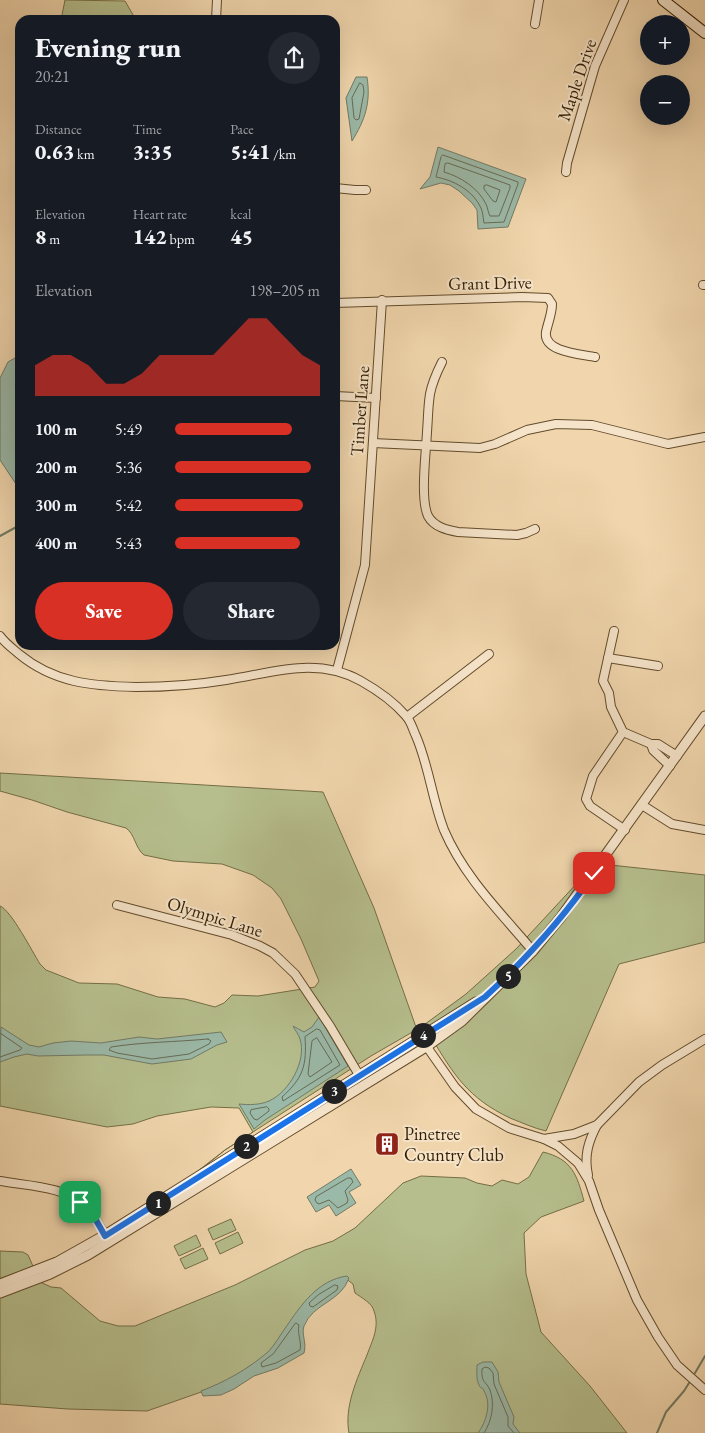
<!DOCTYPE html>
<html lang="en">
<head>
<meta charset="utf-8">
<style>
	:root { --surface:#171b24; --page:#242831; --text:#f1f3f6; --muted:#9ea1a6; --accent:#d93025 }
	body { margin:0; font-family:"EB Garamond",serif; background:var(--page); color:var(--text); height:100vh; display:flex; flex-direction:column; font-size:19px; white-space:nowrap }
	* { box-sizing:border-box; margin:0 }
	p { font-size:16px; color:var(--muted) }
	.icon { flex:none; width:28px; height:28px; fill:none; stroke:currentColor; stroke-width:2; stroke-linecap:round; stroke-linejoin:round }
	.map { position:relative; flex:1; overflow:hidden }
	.side { position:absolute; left:15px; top:15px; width:325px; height:635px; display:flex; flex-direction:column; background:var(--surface); border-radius:15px; box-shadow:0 5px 20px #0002 }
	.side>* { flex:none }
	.tools { position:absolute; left:640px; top:15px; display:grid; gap:10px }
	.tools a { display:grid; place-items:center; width:50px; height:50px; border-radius:50%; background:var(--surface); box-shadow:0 5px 20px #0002; font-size:25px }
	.pin { position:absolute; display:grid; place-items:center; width:42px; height:42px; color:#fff; margin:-21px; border-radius:10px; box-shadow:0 2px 8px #0006 }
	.km { position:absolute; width:25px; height:25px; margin:-12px; border-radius:50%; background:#222; color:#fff; font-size:14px; line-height:25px; text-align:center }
	.round { display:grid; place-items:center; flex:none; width:52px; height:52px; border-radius:26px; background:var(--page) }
	.head { display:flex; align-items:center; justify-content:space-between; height:85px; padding:0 20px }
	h1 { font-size:28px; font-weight:800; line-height:38px }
	.stats { display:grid; grid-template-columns:repeat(3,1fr); gap:8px; height:85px; padding:5px 20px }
	.stats div { display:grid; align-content:center }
	.stats b { font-size:21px; font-weight:800 }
	.stats small { font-size:14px; font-weight:400 }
	.stats p { font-size:14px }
	.chart { height:140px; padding:10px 20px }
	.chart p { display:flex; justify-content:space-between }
	.chart svg { width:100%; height:90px; margin-top:5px; fill:var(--accent); opacity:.7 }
	.cta { display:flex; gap:10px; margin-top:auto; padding:10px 20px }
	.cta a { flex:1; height:58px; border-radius:30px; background:var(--accent); color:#fff; font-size:20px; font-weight:800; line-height:58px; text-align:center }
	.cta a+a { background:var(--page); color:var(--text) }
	ul { padding:0 20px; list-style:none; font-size:16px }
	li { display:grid; grid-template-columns:80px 60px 1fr; align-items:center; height:38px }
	li i { height:12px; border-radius:6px; background:var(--accent) }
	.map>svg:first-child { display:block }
	.green { fill:#b6be8d; stroke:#746e46 }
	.water { fill:#9bb9a8; stroke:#717b65 }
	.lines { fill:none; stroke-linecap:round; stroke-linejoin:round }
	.shore { stroke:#666b54; stroke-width:1 }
	.stream { stroke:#717b65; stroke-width:2 }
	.minor-casing { stroke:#624b2b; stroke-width:10 }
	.tertiary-casing { stroke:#624b2b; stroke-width:11 }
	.secondary-casing { stroke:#321d00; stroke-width:12 }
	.minor { stroke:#f6e4ca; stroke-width:8 }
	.tertiary { stroke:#f6e4ca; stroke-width:9 }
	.secondary { stroke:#f6e4ca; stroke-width:10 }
	.route-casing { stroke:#fff; stroke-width:10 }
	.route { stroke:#1a73e8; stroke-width:6 }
	.labels { text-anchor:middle; stroke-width:4; stroke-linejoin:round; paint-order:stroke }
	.street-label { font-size:18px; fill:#321d00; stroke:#f6e4ca }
	.poi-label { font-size:18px; fill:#321d00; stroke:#f6e4ca; text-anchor:start }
</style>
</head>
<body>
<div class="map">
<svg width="705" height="1433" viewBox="0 0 705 1433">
	<rect width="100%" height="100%" fill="#f1d6ad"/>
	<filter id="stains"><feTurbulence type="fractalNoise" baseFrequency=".004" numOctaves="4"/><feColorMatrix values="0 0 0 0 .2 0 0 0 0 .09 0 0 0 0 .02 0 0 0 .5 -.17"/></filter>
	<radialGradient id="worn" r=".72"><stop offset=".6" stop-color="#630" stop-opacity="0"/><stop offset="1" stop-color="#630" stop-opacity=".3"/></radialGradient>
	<g class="green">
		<polygon points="65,0 125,1 136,20 61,20"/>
		<path d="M0,773L323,792L374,908L417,1030L466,994L516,949L579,881L591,863L705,875V942L619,964L546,1131C533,1128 523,1123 510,1118C468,1098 454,1075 431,1037L423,1035L416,1030L371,1056L225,1150L193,1176L190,1177L225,1150L253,1132L239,1108L211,1107L157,1116L133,1124L107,1127L0,1106V906C11,910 33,953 40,964L46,970L79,983L117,984L158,997L185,999L215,1007L224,1003L232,995L258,996L315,987L319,981L301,939L281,899L272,888L253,875L222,864L173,861L144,855C135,848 135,834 126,828L67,812L32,800L0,791Z"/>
		<path d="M543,1152C572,1159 577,1175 584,1201L541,1217L524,1233L526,1274L541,1332L590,1386L627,1433H349C344,1407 357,1379 367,1355C372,1341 380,1327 374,1311C372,1303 362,1298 355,1293L353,1284L345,1278L271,1352L224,1384L147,1411L68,1409L0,1404V1251L23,1252L28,1255L40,1282L51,1287L61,1288L100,1321L118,1326H135L235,1285L305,1250L333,1241L355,1228L403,1183L421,1176L465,1178L477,1183L492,1186L502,1180L518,1184L529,1177Z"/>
		<polygon points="231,1219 236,1230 213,1240 208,1229"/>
		<polygon points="238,1232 243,1243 220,1254 215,1243"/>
		<polygon points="196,1235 201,1246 179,1256 174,1246"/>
		<polygon points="203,1248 208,1259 185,1269 180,1259"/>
	</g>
	<g class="water">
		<path d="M356,77H367C371,103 365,120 352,141L346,98Z"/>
		<polygon points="438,147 526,179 508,227 478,229 477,210 472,203 459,191 450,185 441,183 420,189 430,177"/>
		<polygon points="20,355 20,490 0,460 0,378 8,362"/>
		<path d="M319,1017L348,1066L265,1120L254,1129L239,1104C249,1105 260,1105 269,1101C289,1092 307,1061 300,1039C299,1035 295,1030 293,1026L304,1032L312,1027Z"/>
		<polygon points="1,1027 29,1045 39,1047 53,1043 71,1041 101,1043 139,1037 157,1039 221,1032 227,1042 217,1045 191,1059 152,1064 104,1055 86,1055 38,1056 27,1054 14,1057 0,1062"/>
		<polygon points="351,1169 361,1185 349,1192 356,1203 336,1216 329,1205 316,1212 307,1197"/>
		<path d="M347,1276L349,1278C341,1302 313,1303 304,1326C301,1334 307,1342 304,1353L278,1368L254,1376L234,1389L221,1395L203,1396L201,1391C225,1382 248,1369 268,1352C275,1345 280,1335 286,1327C301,1305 318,1280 347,1276Z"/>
		<path d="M483,1362H492L498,1372L499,1382L514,1417L513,1424L520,1433H478C486,1422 492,1404 484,1391C481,1384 483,1392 479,1385C476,1379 477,1372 477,1365Z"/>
	</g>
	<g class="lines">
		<g class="shore">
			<polygon points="360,83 363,85 364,92 359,119 356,120 354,118 352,98"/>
			<path d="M443,155L518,182V184L504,222L484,223C483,218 483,212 481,208C473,190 453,180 436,177L441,157Z"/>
			<path d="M448,163L510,185V188L499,216H490C488,213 488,208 486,204C478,188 461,177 444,172L445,164Z"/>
			<polygon points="487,185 500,190 496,202 493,201 484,189 484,186"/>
			<path d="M317,1029L320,1030L340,1065L283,1101L282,1097C303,1078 307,1066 305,1037Z"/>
			<polyline points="0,1033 22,1048 20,1050 0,1057"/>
			<polygon points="317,1038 332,1062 310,1077 308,1074 312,1041"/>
			<path d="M208,1039L211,1041L209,1044L189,1054L152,1059L117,1053L109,1050L111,1047C143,1042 175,1042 208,1039Z"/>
			<polygon points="267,1107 269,1109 269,1111 257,1120 254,1119 250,1113 251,1110"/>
			<polygon points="348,1178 351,1178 353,1182 345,1191 348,1200 347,1203 338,1208 329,1200 319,1204 317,1203 315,1200 316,1197"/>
			<polygon points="335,1285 338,1286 337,1290 313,1307 310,1306 309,1303 318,1295"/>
			<path d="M296,1323L299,1325C297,1334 302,1342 300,1350L276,1363L262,1367L261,1363L273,1354Z"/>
			<path d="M484,1433C492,1421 495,1404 490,1390C486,1381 481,1383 482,1369L485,1367L489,1368L493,1373L494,1384L508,1417V1426L514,1433"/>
		</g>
		<g class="stream">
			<polyline points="0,536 20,525"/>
			<polyline points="695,1373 705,1356"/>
			<polyline points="657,1433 666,1412 684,1391 689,1383"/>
		</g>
		<defs>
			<g id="minor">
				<polyline points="216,20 217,0"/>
				<polyline points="535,24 539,0"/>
				<polyline points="566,172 567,163 595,66 624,0"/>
				<polyline points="335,188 355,190 366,190"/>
				<polyline points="703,285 705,285"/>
				<path d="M335,303L522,297L548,298L552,304C552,314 548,322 546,332C543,352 580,354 595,357"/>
				<path d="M442,362C437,372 432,383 430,394C428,406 428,420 427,432C426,453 420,499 428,516C434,527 447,530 458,532L517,535L526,533L535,529"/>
				<polyline points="335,396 376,398"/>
				<polyline points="373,443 480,448 495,444 527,430 556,424 592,425 668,444 705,437"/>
				<polyline points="614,631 603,681 609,693 611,707 623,732 651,744 658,744 677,756"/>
				<path d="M0,636C5,643 12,648 19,654C54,683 92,686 136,687C166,687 196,685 226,680C273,673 316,656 361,681C377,690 394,702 406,716C411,721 413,730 416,736C429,766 432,799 444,830C464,877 501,913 533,951"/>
				<polyline points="608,658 658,666"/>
				<polyline points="337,670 365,565 382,300"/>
				<polyline points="407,717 489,654"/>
				<polyline points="623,732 593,776 586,799 590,806 625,830"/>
				<polyline points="651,744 653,750 670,766"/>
				<polyline points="642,805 672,824 705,830"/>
				<polyline points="117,905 232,935 260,946 273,953 295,974 330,1026 359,1075"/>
				<polyline points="420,1037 455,1087 476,1109 509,1128 544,1139 574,1134 597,1125 639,1082 662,1065 705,1039"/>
				<polyline points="544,1139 558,1146 578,1163 589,1181 599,1210 637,1300 658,1337 677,1365 705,1390"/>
				<path d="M588,1175C584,1156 588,1142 597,1125"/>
				<path d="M0,1181C27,1186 65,1186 85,1206C95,1215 100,1228 107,1239"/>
			</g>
			<g id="tertiary">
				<polyline points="0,1284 57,1262 105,1235 476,1002"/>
				<polyline points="0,1293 50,1274 88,1255 426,1047 462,1021 533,951 561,917 705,716"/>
			</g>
			<polyline id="secondary" points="663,0 705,33"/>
		</defs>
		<use href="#minor" class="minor-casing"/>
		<use href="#tertiary" class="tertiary-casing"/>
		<use href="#secondary" class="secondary-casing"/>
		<use href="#minor" class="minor"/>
		<use href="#tertiary" class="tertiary"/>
		<use href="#secondary" class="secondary"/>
	</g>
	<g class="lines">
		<defs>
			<path id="route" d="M80,1202L92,1213L105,1236L485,997C526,959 563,919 594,873"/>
		</defs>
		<use href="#route" class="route-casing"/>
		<use href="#route" class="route"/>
	</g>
	<defs>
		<symbol id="building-square" viewBox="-11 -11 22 22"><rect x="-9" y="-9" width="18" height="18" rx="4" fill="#8f2418" stroke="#f6e4ca"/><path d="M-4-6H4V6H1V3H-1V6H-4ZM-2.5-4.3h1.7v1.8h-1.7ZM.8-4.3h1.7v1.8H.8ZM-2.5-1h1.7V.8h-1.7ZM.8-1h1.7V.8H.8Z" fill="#fff"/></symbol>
	</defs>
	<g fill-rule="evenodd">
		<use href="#building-square" x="373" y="1130" width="28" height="28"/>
	</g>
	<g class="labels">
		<g class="street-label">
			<text transform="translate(577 80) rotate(-71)" y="6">Maple Drive</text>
			<text transform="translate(490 283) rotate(-1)" y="6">Grant Drive</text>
			<text transform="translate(360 411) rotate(-86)" y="6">Timber Lane</text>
			<text transform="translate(215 917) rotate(17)" y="6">Olympic Lane</text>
		</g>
		<g class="poi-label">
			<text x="404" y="1140">Pinetree<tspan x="404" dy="21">Country Club</tspan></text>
		</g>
	</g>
	<rect width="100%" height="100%" filter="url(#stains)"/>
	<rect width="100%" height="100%" fill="url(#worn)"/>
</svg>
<div class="tools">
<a>+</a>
<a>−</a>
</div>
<div class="pin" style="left:80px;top:1202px;background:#1e9e55"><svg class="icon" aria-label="arrive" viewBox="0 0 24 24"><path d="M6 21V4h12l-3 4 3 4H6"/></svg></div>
<div class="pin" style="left:594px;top:873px;background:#d93025"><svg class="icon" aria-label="check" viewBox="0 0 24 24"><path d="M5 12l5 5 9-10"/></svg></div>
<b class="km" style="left:158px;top:1203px">1</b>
<b class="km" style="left:246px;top:1146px">2</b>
<b class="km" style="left:334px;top:1091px">3</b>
<b class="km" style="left:423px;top:1035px">4</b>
<b class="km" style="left:508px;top:976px">5</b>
<section class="side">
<div class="head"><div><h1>Evening run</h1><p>20:21</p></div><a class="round"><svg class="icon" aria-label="share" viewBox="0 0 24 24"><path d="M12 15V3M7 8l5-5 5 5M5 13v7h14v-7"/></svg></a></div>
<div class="stats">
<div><p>Distance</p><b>0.63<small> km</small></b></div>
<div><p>Time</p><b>3:35</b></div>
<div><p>Pace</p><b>5:41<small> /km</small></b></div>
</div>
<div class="stats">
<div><p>Elevation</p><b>8<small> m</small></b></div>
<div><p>Heart rate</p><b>142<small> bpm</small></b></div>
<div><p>kcal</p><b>45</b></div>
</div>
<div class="chart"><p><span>Elevation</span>198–205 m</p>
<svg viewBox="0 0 160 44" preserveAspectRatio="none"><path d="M0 44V29L10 24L20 24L30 29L40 38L50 38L60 33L70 24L80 24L90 24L100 24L110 15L120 6L130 6L140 15L150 24L160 29V44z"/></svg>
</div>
<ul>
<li><b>100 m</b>5:49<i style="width:81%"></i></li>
<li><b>200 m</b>5:36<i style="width:94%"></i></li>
<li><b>300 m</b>5:42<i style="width:88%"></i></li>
<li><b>400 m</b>5:43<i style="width:86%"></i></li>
</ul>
<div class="cta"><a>Save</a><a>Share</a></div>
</section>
</div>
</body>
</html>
